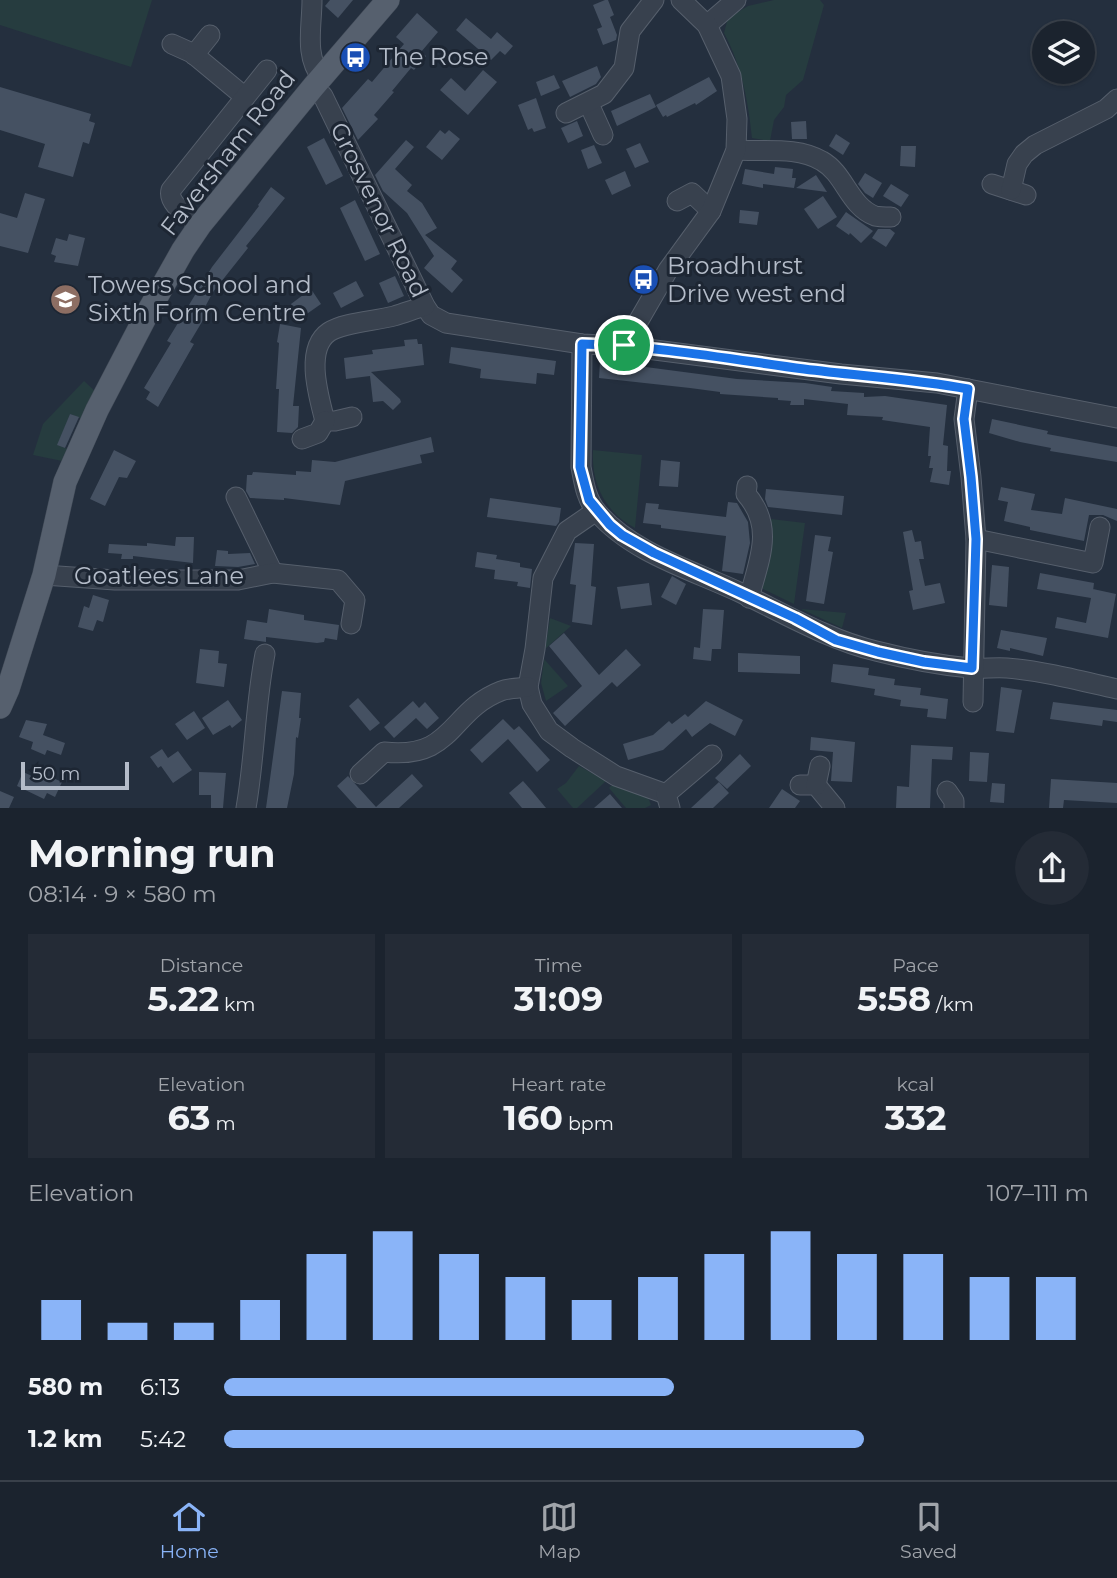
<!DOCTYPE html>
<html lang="en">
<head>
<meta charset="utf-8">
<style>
	:root { --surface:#1b232e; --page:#242b36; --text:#f1f3f6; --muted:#a0a4aa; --line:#39404a; --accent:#8ab4f8 }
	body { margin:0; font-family:Montserrat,sans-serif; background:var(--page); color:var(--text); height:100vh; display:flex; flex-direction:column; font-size:26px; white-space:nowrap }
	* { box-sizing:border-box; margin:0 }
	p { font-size:23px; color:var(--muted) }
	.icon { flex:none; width:38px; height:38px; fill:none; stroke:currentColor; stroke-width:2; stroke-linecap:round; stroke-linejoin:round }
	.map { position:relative; height:808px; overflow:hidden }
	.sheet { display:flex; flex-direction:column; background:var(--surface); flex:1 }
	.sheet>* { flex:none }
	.tools { position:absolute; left:1032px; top:21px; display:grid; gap:14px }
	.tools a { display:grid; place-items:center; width:63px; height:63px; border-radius:50%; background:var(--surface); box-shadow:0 2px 5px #0004,0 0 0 2px var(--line); font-size:35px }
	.scale { position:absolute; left:21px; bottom:18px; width:108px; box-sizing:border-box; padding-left:7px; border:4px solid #b4bcc9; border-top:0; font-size:19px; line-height:24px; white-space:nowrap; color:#b4bcc9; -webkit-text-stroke:5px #1d2633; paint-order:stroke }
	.pin { position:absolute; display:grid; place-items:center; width:60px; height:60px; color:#fff; margin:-30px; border:4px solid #fff; border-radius:50%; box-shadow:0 2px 7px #0007 }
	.round { display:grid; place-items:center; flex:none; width:74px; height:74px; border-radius:37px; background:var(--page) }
	.head { display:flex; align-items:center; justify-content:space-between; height:119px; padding:0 28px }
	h1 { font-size:38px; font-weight:700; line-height:52px }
	.stats { display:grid; grid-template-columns:repeat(3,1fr); gap:10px; height:119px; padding:7px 28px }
	.stats div { display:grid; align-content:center; border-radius:0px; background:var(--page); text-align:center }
	.stats b { font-size:35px; font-weight:700 }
	.stats small { font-size:19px; font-weight:400 }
	.stats p { font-size:19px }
	.chart { height:196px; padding:14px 28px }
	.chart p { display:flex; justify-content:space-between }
	.chart svg { width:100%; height:126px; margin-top:7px; stroke:var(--accent); stroke-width:6 }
	ul { padding:0 28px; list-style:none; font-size:23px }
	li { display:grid; grid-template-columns:112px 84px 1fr; align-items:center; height:52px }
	li i { height:18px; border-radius:9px; background:var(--accent) }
	.dock { display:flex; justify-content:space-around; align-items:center; height:98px; border-top:2px solid var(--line); background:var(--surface); font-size:19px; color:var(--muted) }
	.dock a { display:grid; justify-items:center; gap:4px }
	.dock .selected { color:var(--accent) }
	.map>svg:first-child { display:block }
	.green { fill:#263c3f; fill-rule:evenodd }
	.building { fill:#455162 }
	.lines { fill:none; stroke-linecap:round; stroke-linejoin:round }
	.minor-casing { stroke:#565f6c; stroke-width:21 }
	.major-casing { stroke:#414a57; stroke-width:24 }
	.minor { stroke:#38414e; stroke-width:19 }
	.major { stroke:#56606e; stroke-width:23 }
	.route-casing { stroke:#fff; stroke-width:14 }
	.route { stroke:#1a73e8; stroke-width:9 }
	.labels { text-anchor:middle; stroke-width:6; stroke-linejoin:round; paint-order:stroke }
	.poi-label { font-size:24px; fill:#b4bcc9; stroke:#1d2633; text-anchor:start }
	.street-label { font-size:24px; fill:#b4bcc9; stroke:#1d2633 }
</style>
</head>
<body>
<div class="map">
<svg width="1117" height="808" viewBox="0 0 1117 808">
	<rect width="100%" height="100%" fill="#242f3e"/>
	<g class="green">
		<polygon points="0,0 152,0 131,67 0,25"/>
		<path d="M774,0H820L824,5L803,80L786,95L784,107L774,120L770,141L752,138C748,100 742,67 724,33L728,18L748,6Z"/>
		<path d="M84,381L97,393L67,462L33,455L43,424ZM70,414L82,419L70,450L58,445Z"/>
		<path d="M593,450L642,455L635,528C605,512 591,484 593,450Z"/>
		<path d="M771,519L805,523L794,604L763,589C758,567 767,542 771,519Z"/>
		<polygon points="801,609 846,613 842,628"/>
		<polygon points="550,618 571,626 545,649"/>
		<polygon points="544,659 568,686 546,701 541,683"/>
		<polygon points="579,766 606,781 577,808 573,808 557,789 566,783"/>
		<polygon points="612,785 648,797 651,805 645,808 626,808 609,788"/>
	</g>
	<g class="building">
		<polygon points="330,0 353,0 338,18 325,6"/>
		<polygon points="605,0 608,0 614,15 610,17 617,35 616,40 603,45 597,29 602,27 593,5"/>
		<polygon points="417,13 438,32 421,52 426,56 414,70 411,68 392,91 394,92 374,115 378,119 358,140 342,108 368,79 372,82 404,44 396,37"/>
		<polygon points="466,18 491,39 497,32 513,46 505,55 500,51 491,60 456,30"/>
		<polygon points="597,66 601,77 596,84 570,97 562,81"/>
		<polygon points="483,70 497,82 468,115 440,90 451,78 465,91"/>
		<polygon points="554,75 560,88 541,96 536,82"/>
		<polygon points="709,77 717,91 696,105 695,103 667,117 666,115 663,117 656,105"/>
		<polygon points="0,87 91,114 89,121 95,123 89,144 83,142 73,177 38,167 45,144 0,130"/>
		<polygon points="650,94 656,107 617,126 611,111"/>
		<polygon points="536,98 546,128 534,132 532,128 528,130 518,105"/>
		<polygon points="577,121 583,136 568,143 561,128"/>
		<polygon points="806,121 807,139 792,139 791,122"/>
		<polygon points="440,130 445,134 449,130 460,139 442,160 426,147"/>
		<polygon points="836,134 850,143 843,155 829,146"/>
		<polygon points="324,138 343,176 326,185 307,147"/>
		<polygon points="406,140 414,147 395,169 412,185 407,191 422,203 437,228 425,235 457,261 451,269 463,280 452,293 424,268 434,256 407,213 383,191 375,175"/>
		<polygon points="640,143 649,162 635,168 626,149"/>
		<polygon points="594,145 602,163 588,169 581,150"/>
		<polygon points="901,146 916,146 915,167 900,166"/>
		<polygon points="775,167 793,169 792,178 796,178 794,188 763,184 763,188 742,184 745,169 774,174"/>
		<polygon points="625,171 631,186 612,195 605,180"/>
		<polygon points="865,173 882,183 873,198 865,193 858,184"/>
		<polygon points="816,175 827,192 796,188"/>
		<polygon points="891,184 909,195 901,207 883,196"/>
		<polygon points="271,187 285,198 246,246 248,248 213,292 205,307 209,310 190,342 194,344 158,407 146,399 150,392 144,388 171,343 167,341 212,267 259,206 258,205"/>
		<polygon points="25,193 45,199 28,253 0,246 0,213 17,218"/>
		<polygon points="823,196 837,217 818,229 804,209"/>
		<polygon points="355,200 380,254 365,261 340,208"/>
		<polygon points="740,210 759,212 757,225 739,223"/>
		<polygon points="846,212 873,231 861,243 850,233 849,235 836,226"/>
		<polygon points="878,229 890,229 895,233 886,247 872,238"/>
		<polygon points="69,234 85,238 78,266 54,262 56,256 51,254 56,238 67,241"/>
		<polygon points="395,276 404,296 388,303 379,283"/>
		<polygon points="356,281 364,296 341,308 333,293"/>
		<polygon points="311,289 321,304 301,318 291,304"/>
		<polygon points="280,324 301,328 293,406 299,406 298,427 292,433 277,432 279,389 276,389 279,343 277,342"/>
		<polygon points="417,339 418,344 422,344 424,365 371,372 400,399 401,402 393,410 383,401 373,402 370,376 346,379 344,358 373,354 372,350 405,346 404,340"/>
		<polygon points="451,347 556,361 554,375 537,373 536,384 480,378 481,369 449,363"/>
		<polygon points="600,361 737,379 805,383 832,387 831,391 864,393 864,397 885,396 947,405 943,445 948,446 947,471 951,471 949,485 930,482 933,468 929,468 931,456 928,456 930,427 882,420 883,417 847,415 848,404 804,399 804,405 790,405 791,401 778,400 778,398 720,394 720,392 690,388 599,378"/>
		<polygon points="70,414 79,417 65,448 57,445"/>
		<polygon points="992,419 1048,431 1047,434 1117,447 1117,462 1050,451 1051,448 1020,442 989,433"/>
		<polygon points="431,437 434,452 420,455 422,463 345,481 340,505 284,498 284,500 250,498 246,491 247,475 252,475 253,472 296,475 296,471 311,472 312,460 335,462"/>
		<polygon points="114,450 136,461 127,478 119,477 105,506 90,499"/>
		<polygon points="661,460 680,462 678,487 659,486"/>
		<polygon points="1001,487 1035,494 1031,510 1062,514 1065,498 1117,509 1117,521 1103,515 1089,515 1084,541 1030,530 1030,527 1004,521 1008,502 998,500"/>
		<polygon points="766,489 844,496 842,515 768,507 765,499"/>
		<polygon points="490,498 561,508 559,522 556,526 487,517"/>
		<polygon points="728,502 737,503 748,522 750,543 743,574 722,571 726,536 661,528 661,525 643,523 646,503 659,504 658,509 726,517"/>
		<polygon points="912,530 915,542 921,541 924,559 919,559 925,586 940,583 945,603 913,610 909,591 913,590 903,532"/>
		<polygon points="815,535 831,537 828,551 833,552 824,604 806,601"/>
		<polygon points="176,537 194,537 193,563 133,556 133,559 121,559 122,554 108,553 109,544 147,546 147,543 175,546"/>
		<polygon points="575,543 594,544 591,586 596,587 592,625 572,622 576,585 570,584"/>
		<polygon points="217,550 228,551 228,554 250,553 255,564 238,567 215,566"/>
		<polygon points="477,552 497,555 496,559 520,563 520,567 532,569 530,588 517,586 518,582 494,579 495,570 475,567"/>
		<polygon points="992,565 1009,567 1007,607 989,605"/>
		<polygon points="1040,573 1094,583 1093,591 1093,589 1116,594 1108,638 1055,628 1057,617 1086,623 1091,598 1037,589"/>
		<polygon points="672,576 686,584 676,605 661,597"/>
		<polygon points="649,583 652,605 621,609 617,587"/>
		<polygon points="93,595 109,600 103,622 97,620 93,631 78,627 84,606 89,608"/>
		<polygon points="269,609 304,615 304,620 339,625 337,640 325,638 324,642 317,643 266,637 266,642 244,639 247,620 267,623"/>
		<polygon points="703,609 724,610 721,649 712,649 711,661 693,659 694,647 700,648"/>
		<polygon points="1001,630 1047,638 1043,656 1010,648 1010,651 997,648"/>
		<polygon points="564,633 599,675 626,649 641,665 617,687 612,682 565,726 553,713 582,686 549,646"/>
		<polygon points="200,649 219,651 218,663 227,664 224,687 196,683"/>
		<polygon points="738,653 800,656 800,674 738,672"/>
		<polygon points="833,664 869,668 868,675 895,679 894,685 921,688 920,695 948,699 946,719 927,717 928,709 900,706 901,700 874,695 875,689 831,682"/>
		<polygon points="1001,687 1022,690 1014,733 996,731"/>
		<polygon points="282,691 301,693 299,718 301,718 298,738 296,737 294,774 287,808 266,808"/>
		<polygon points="358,698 380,723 370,731 349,706"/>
		<polygon points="228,700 242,720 232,728 230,725 213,735 202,718"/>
		<polygon points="413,701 419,708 425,702 439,718 427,729 416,718 394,738 384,727"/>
		<polygon points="706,701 743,720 735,736 710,723 692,737 686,729 663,750 628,760 623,744 653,735 669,721 672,724 685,714 688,717"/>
		<polygon points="1053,702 1117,710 1117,722 1103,720 1102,726 1050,719"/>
		<polygon points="194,711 205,728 187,740 175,724"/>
		<polygon points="503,719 514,730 519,726 550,760 537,772 508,739 482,763 470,750"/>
		<polygon points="26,720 47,724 43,735 65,743 61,755 47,750 45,755 31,749 33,742 19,737"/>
		<polygon points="811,737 855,742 852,782 831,781 833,752 810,750"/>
		<polygon points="911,745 953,747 952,760 932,759 930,808 896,808 897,786 909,787"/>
		<polygon points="162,749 168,758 178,751 192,770 173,783 161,766 158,768 150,757"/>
		<polygon points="970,752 989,753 987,782 969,781"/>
		<polygon points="740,754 751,766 727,789 715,778"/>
		<polygon points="23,772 39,779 42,773 62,782 55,797 47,793 44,799 17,786"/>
		<polygon points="199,772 226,773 223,808 211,808 211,795 199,795"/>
		<polygon points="412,774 423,786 399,808 357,808 337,786 348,776 376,807"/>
		<polygon points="1051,779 1117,783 1117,803 1064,800 1063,808 1049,808"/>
		<polygon points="523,781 531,790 546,808 522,808 509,793"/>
		<polygon points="719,782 729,793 713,808 691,808"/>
		<polygon points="992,783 1005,784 1004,803 990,802"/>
		<polygon points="782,789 800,801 795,808 769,808"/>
		<polygon points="0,791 14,797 9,808 0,808"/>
		<polygon points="610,794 622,808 594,808"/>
	</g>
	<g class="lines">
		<defs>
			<g id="minor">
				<path d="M312,0C312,27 304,56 322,78"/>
				<polyline points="707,25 736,0"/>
				<polyline points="172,44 192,53 245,97"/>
				<polyline points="194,55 210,35"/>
				<polyline points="314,86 323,96 425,306 431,315 446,323 582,344 624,346 841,374 937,383 1117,418"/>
				<polyline points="589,104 603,135"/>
				<polyline points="566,113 604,94 624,68 630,31 654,0"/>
				<path d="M736,150C764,152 797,146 822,161C845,174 849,206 875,216C879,217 886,217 891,217"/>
				<polyline points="992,184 1026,195"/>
				<polyline points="1011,190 1017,164 1024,154 1035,145 1106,109 1117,99"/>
				<polyline points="677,201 692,193 711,211"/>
				<path d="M200,225C190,216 167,205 171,190L267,70"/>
				<path d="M582,344L581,467C584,483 586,499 597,512C632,553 692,570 739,592C783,613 829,640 876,651C907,659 938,665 970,668C982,669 995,667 1007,668C1044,671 1081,681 1117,689"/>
				<polyline points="624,346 668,270 711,211 736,150 737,119 731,76 707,25 681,0"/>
				<polyline points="968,389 964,419 971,477 976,539 973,702"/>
				<path d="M325,421C319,397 304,349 329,332C344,322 376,321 394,316C404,313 415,309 425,306"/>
				<polyline points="325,421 335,421 352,417"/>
				<polyline points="302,439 318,433 325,421"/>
				<path d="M747,486L746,494C775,527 759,560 749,598"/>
				<polyline points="236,497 273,573"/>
				<polyline points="596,511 567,531 543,578 535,649 528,687 532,704 549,731 572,748 616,776 666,794"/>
				<polyline points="976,539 1093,563 1100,527"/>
				<polyline points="44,575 115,580 238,580 273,573 338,580 355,600 351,624"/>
				<path d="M360,774L384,752C454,760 449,711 501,691C509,688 520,688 528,687"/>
				<polyline points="800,785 816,785 835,808"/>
				<polyline points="816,785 820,766"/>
				<polyline points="947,791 954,801 954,808"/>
				<path d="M246,808C255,757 255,705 265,654"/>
				<polyline points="670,808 666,794 712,755"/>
			</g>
			<polyline id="major" points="0,707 8,689 44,575 65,482 97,410 148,312 183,250 200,225 314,86 388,0"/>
		</defs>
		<use href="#minor" class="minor-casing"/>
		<use href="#major" class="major-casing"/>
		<use href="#minor" class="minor"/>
		<use href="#major" class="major"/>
	</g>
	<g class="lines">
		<defs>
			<path id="route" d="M582,344C656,346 730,359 804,369C859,376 914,379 968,389L964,419L971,477L976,539L972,668L924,662L878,652L836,640L795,618L654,553L622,535L610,525L589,500L580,467Z"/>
		</defs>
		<use href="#route" class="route-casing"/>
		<use href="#route" class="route"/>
	</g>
	<defs>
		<symbol id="bus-disc" viewBox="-11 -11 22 22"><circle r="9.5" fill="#1a4fb4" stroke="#1d2633"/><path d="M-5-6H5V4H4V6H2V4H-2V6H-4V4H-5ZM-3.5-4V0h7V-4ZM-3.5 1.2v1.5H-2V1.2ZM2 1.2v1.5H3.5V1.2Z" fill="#fff"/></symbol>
		<symbol id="school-disc" viewBox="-11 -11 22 22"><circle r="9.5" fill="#8d6e63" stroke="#1d2633"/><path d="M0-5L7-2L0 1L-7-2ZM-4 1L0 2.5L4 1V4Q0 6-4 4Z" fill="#fff"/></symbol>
	</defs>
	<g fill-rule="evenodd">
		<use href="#bus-disc" x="338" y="40" width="35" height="35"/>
		<use href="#bus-disc" x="626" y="262" width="35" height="35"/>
		<use href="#school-disc" x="48" y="282" width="35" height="35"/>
	</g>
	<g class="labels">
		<g class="poi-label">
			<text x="379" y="65">The Rose</text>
			<text x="667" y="274">Broadhurst<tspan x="667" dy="28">Drive west end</tspan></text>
			<text x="88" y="293">Towers School and<tspan x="88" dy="28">Sixth Form Centre</tspan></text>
		</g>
		<g class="street-label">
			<text transform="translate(228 153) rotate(-52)" y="8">Faversham Road</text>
			<text transform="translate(379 210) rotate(64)" y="8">Grosvenor Road</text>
			<text x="159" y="584">Goatlees Lane</text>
		</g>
	</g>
</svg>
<div class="tools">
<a><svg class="icon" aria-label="layers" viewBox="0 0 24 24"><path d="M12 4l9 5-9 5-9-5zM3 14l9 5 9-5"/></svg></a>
</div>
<div class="scale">50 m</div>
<div class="pin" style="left:624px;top:345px;background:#1e9e55"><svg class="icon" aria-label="arrive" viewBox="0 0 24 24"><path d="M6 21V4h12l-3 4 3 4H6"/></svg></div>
</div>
<section class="sheet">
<div class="head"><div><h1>Morning run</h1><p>08:14 · 9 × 580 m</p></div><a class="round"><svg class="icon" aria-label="share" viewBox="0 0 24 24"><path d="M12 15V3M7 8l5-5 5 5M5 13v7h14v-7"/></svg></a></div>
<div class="stats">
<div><p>Distance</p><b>5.22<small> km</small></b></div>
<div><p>Time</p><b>31:09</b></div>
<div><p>Pace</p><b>5:58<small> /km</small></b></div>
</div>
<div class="stats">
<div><p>Elevation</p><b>63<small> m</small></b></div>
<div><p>Heart rate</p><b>160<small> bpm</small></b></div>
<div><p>kcal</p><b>332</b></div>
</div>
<div class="chart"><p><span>Elevation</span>107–111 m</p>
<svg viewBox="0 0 160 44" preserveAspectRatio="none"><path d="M5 44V30M15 44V38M25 44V38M35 44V30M45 44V14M55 44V6M65 44V14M75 44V22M85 44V30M95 44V22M105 44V14M115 44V6M125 44V14M135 44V14M145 44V22M155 44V22"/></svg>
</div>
<ul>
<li><b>580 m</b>6:13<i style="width:52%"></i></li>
<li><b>1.2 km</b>5:42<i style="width:74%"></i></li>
</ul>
</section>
<nav class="dock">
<a class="selected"><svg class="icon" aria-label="home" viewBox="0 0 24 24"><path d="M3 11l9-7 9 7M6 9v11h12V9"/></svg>Home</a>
<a><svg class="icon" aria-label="map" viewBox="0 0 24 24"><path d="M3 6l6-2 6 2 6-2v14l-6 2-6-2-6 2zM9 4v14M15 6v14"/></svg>Map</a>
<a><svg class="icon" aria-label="saved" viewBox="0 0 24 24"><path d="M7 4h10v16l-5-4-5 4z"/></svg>Saved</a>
</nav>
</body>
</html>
